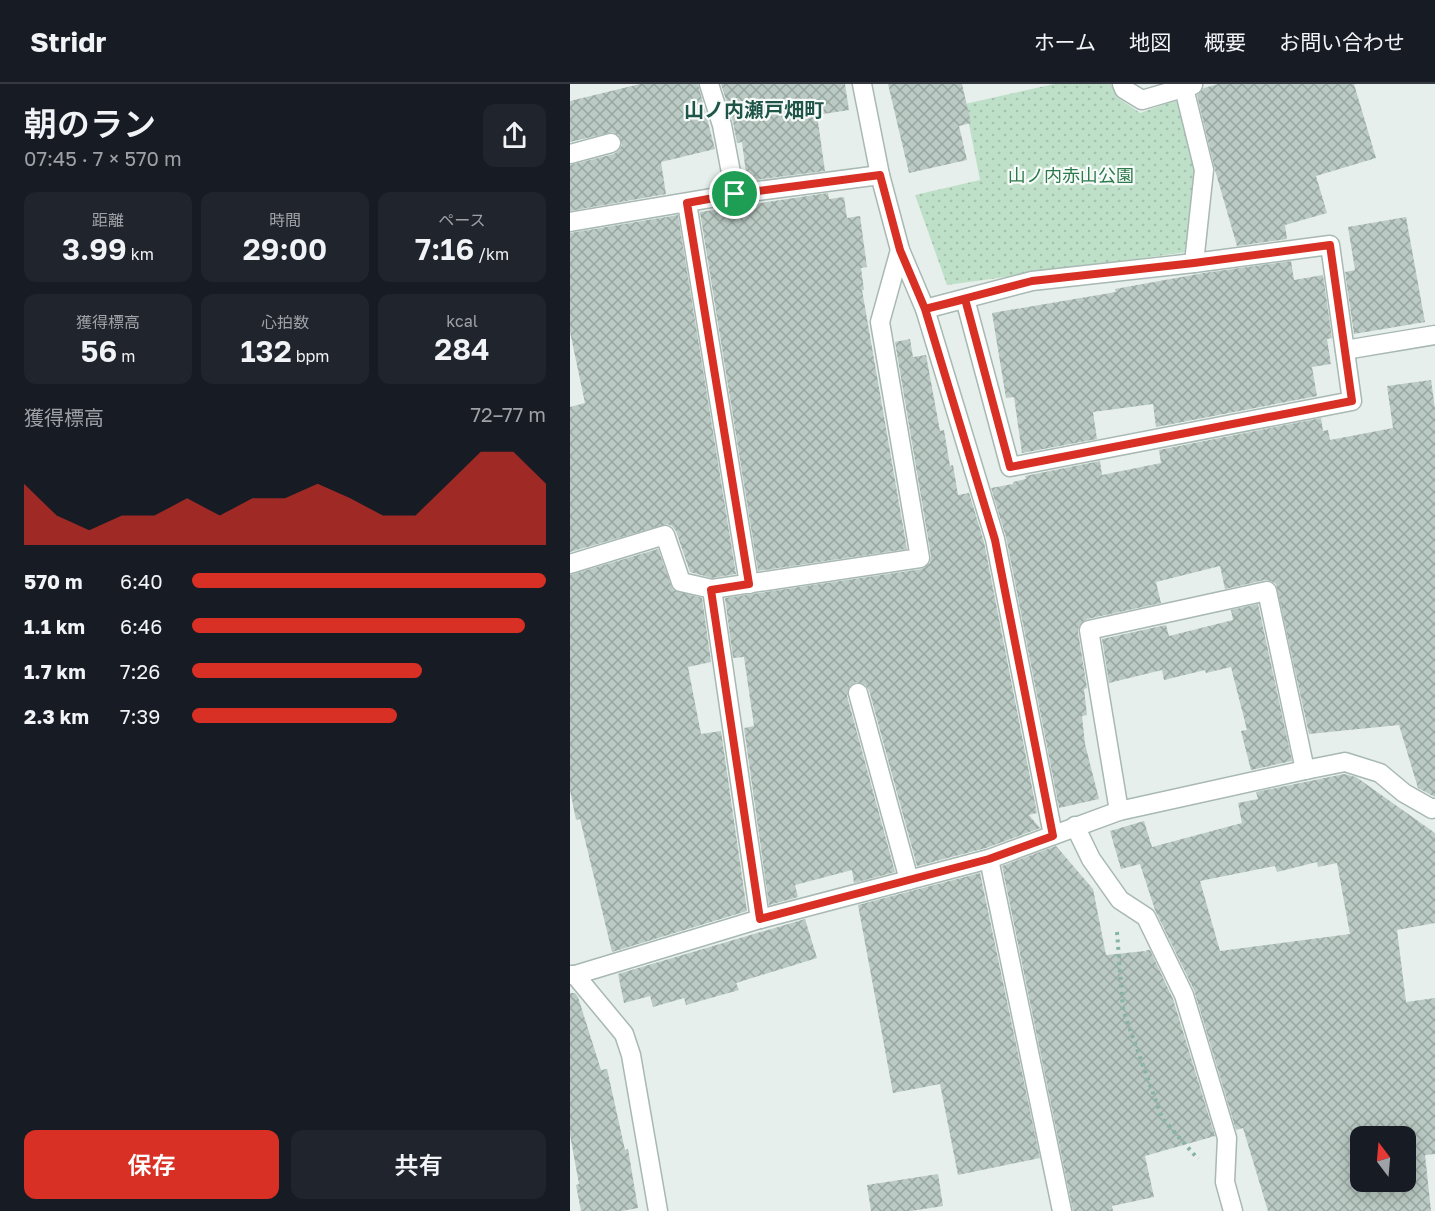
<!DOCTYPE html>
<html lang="ja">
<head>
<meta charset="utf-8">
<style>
	:root { --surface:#171b24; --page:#20242c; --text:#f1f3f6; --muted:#9ea1a6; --line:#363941; --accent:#d93025 }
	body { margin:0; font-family:"Golos Text","Noto Sans JP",sans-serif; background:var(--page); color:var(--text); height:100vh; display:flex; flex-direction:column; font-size:22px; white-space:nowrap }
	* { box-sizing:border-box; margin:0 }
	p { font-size:20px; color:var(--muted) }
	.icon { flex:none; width:33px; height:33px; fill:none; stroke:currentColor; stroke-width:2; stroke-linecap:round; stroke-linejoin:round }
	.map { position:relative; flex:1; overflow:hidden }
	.side { display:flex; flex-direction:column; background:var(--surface); width:570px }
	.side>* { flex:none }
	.needle { width:39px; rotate:344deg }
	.buttons { position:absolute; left:780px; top:1042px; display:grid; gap:12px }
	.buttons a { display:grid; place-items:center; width:66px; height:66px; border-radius:12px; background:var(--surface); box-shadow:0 3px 15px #0003; font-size:30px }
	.pin { position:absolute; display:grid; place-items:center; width:51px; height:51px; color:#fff; margin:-26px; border:3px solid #fff; border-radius:50%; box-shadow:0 2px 6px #0007 }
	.round { display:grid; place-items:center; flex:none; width:63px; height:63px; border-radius:12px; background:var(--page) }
	.overview { display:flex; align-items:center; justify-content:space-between; height:102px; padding:0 24px }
	h1 { font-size:33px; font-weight:600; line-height:45px }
	.figures { display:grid; grid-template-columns:repeat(3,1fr); gap:9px; height:102px; padding:6px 24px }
	.figures div { display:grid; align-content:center; border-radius:12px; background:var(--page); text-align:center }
	.figures b { font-size:30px; font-weight:600 }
	.figures small { font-size:16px; font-weight:400 }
	.figures p { font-size:16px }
	.chart { height:168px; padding:12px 24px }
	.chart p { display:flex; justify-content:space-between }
	.chart svg { width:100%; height:108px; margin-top:6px; fill:var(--accent); opacity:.7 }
	.button { display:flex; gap:12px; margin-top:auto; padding:12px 24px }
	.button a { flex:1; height:69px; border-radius:12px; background:var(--accent); color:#fff; font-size:24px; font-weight:600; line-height:69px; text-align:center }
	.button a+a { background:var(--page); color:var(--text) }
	ul { padding:0 24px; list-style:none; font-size:20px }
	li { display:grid; grid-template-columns:96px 72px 1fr; align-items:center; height:45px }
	li i { height:15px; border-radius:8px; background:var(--accent) }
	header { display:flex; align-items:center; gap:36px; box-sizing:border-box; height:84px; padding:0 30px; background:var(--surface); border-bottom:2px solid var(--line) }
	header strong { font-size:28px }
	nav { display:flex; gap:33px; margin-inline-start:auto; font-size:21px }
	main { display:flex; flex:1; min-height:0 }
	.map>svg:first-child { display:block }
	.park { fill:url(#park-dots) }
	.building { fill:url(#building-cross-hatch); fill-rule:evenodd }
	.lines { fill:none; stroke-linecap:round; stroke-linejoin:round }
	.minor-casing { stroke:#a8b8b2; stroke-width:21 }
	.path { stroke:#86b3a5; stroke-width:4; stroke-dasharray:3 4.5; stroke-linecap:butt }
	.minor { stroke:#fff; stroke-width:18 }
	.route-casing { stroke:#fff; stroke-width:12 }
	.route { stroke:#d93025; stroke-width:8 }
	.labels { text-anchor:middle; stroke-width:4.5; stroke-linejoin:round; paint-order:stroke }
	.park-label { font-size:18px; fill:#2d7a4b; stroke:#f7fbf9 }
	.neighbourhood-label { font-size:20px; font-weight:bold; fill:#1f5548; stroke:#f7fbf9 }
</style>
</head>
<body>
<header>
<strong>Stridr</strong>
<nav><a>ホーム</a><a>地図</a><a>概要</a><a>お問い合わせ</a></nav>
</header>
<main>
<section class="side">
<div class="overview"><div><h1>朝のラン</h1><p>07:45 · 7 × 570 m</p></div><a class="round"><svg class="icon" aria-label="share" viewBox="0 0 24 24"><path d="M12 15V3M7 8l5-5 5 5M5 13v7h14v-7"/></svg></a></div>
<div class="figures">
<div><p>距離</p><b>3.99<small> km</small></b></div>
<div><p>時間</p><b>29:00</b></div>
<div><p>ペース</p><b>7:16<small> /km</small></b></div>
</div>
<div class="figures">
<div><p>獲得標高</p><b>56<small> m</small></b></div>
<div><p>心拍数</p><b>132<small> bpm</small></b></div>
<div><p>kcal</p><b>284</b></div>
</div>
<div class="chart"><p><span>獲得標高</span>72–77 m</p>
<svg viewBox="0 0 160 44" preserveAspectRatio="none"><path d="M0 44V19L10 32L20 38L30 32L40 32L50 25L60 32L70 25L80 25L90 19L100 25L110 32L120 32L130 19L140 6L150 6L160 19V44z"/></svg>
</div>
<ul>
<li><b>570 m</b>6:40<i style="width:100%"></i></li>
<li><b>1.1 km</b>6:46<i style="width:94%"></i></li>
<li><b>1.7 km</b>7:26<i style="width:65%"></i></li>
<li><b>2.3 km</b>7:39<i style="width:58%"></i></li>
</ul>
<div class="button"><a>保存</a><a>共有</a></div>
</section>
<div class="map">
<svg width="865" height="1127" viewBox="0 0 865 1127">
	<defs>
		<pattern id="park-dots" width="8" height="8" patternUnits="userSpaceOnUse" patternTransform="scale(1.5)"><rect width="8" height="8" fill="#bfe0c8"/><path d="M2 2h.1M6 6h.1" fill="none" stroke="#a4c1ad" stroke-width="1.8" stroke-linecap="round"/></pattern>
		<pattern id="building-cross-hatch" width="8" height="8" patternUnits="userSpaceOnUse" patternTransform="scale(1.5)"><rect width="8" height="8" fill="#bbcac4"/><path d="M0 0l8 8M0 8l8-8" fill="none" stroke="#98a6a0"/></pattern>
	</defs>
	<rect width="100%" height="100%" fill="#e6efeb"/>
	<polygon class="park" points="484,0 541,0 547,13 570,29 606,16 627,84 617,168 377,201 345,111 410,96 395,20"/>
	<g class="building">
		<polygon points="70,0 128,0 145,65 91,78 96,110 0,127 0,81 44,70 49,66 52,61 49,52 43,48 0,58 0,17"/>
		<polygon points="151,0 275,0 279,26 247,31 255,87 177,97 172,58 167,59 163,38"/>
		<polygon points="318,0 392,0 401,39 389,42 397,76 339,89"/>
		<polygon points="648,0 784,0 806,74 746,92 757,129 715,141 717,155 667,162 645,86 627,11 634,4"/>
		<polygon points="258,109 259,115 274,113 277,134 290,132 297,183 291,184 294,206 292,206 337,465 188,487 130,128"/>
		<polygon points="108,131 166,490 142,494 120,488 106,447 102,442 97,440 0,468 0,323 15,319 0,248 0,149"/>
		<polygon points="836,133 855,238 784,250 775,188 785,186 778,143"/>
		<polygon points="721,177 724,196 753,191 762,254 757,255 761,280 742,283 747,312 586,343 583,320 523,328 527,355 452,369 444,313 436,314 422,229 546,208 545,205 634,189"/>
		<polygon points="340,255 343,273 356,271 370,347 374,346 380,382 383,381 388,411 399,409 414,458 467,729 459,731 470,744 416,764 347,782 299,606 295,601 286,598 280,602 277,612 325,788 284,799 282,786 225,801 228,813 199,821 174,644 184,642 174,573 163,574 155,514 352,485 360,479 361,472 325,258"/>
		<polygon points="861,296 865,325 865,713 848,704 829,641 739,650 706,500 701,497 695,496 655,505 650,482 586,498 591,519 517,535 509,542 508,548 517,604 514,605 517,631 512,632 515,660 529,715 489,724 436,453 421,404 443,400 443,398 456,395 455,392 530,377 532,391 591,379 589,366 751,334 753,347 758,346 760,356 823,344 817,302"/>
		<polygon points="88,465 103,506 132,514 141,578 118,583 131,650 151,647 177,827 42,868 10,735 6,736 0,706 0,491"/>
		<polygon points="688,520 722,677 681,686 671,647 677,646 661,583 636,589 635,586 594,596 592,586 539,599 532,555 596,541 599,552 663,536 661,526"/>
		<path d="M774,690L786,693L865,749V839L827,846L836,918L865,914V1070L855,1071L861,1127H698L673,1044L666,1046L624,906L585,826L570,780L551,785L540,747L574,737L582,763L672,739L668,719L688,715L686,708ZM747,778L748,783L767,779L780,850L650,867L630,797L705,782L707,788ZM790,1053H836V1098H790Z"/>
		<polygon points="486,762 523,805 536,871 575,867 576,868 576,866 580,866 603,915 645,1052 575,1072 584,1113 542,1122 543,1127 503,1127 432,782"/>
		<polygon points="410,789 470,1074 388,1091 370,1000 323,1009 288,821"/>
		<polygon points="235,835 247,874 166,899 169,906 116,921 114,914 83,923 80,912 54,919 48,890"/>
		<polygon points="0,909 5,909 8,913 31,986 37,985 55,1066 58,1065 68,1124 52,1127 11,1127 6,1101 9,1100 0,1051"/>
		<polygon points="368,1090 373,1122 341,1127 301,1127 297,1101"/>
	</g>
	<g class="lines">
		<defs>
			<g id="minor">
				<polyline points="139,0 152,41 165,110"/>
				<polyline points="292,0 310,91 330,166 355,225 425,455 483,751"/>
				<polyline points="552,0 554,5 572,16 623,1"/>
				<polyline points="614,4 634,86 624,179"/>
				<polyline points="0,70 41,59"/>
				<polyline points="117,119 179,500"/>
				<polyline points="0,138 165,110 310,91"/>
				<polyline points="355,225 462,197 624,179 760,161 782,317 440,383 395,215"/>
				<polyline points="775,266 865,251"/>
				<polyline points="0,480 95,451 111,498 142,505"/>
				<polyline points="288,609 339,796"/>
				<polyline points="549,727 519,546 697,507 735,686"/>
				<polyline points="505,742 521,775 550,816 576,833 614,911 657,1054 655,1098 663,1127"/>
				<polyline points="419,775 492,1127"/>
				<polyline points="190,835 142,505 350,474 310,238 330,166"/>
				<polyline points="0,891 5,891 190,835 419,775 549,727 735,686 775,678 810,689 834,709 862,725 865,724"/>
				<polyline points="5,891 54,950 61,971 88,1127"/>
			</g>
		</defs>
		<use href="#minor" class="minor-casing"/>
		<polyline class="path" points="547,848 553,926 592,1034 628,1075"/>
		<use href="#minor" class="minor"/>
	</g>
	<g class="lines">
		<defs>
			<polyline id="route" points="165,110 117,119 179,500 141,506 190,835 419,775 483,752 425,456 355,225 395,215 440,383 782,317 760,161 624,179 462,197 355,225 330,166 310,91 165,110"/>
		</defs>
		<use href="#route" class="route-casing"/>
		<use href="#route" class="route"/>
	</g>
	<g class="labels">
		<g class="park-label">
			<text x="501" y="98">山ノ内赤山公園</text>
		</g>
		<g class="neighbourhood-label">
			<text x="184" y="33">山ノ内瀬戸畑町</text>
		</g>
	</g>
</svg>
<div class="buttons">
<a><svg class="needle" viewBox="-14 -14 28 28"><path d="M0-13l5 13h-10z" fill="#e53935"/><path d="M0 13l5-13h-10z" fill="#9ea1a6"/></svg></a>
</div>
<div class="pin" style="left:165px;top:110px;background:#1e9e55"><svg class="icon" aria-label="arrive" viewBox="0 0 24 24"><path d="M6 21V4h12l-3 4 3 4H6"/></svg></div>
</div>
</main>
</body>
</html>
